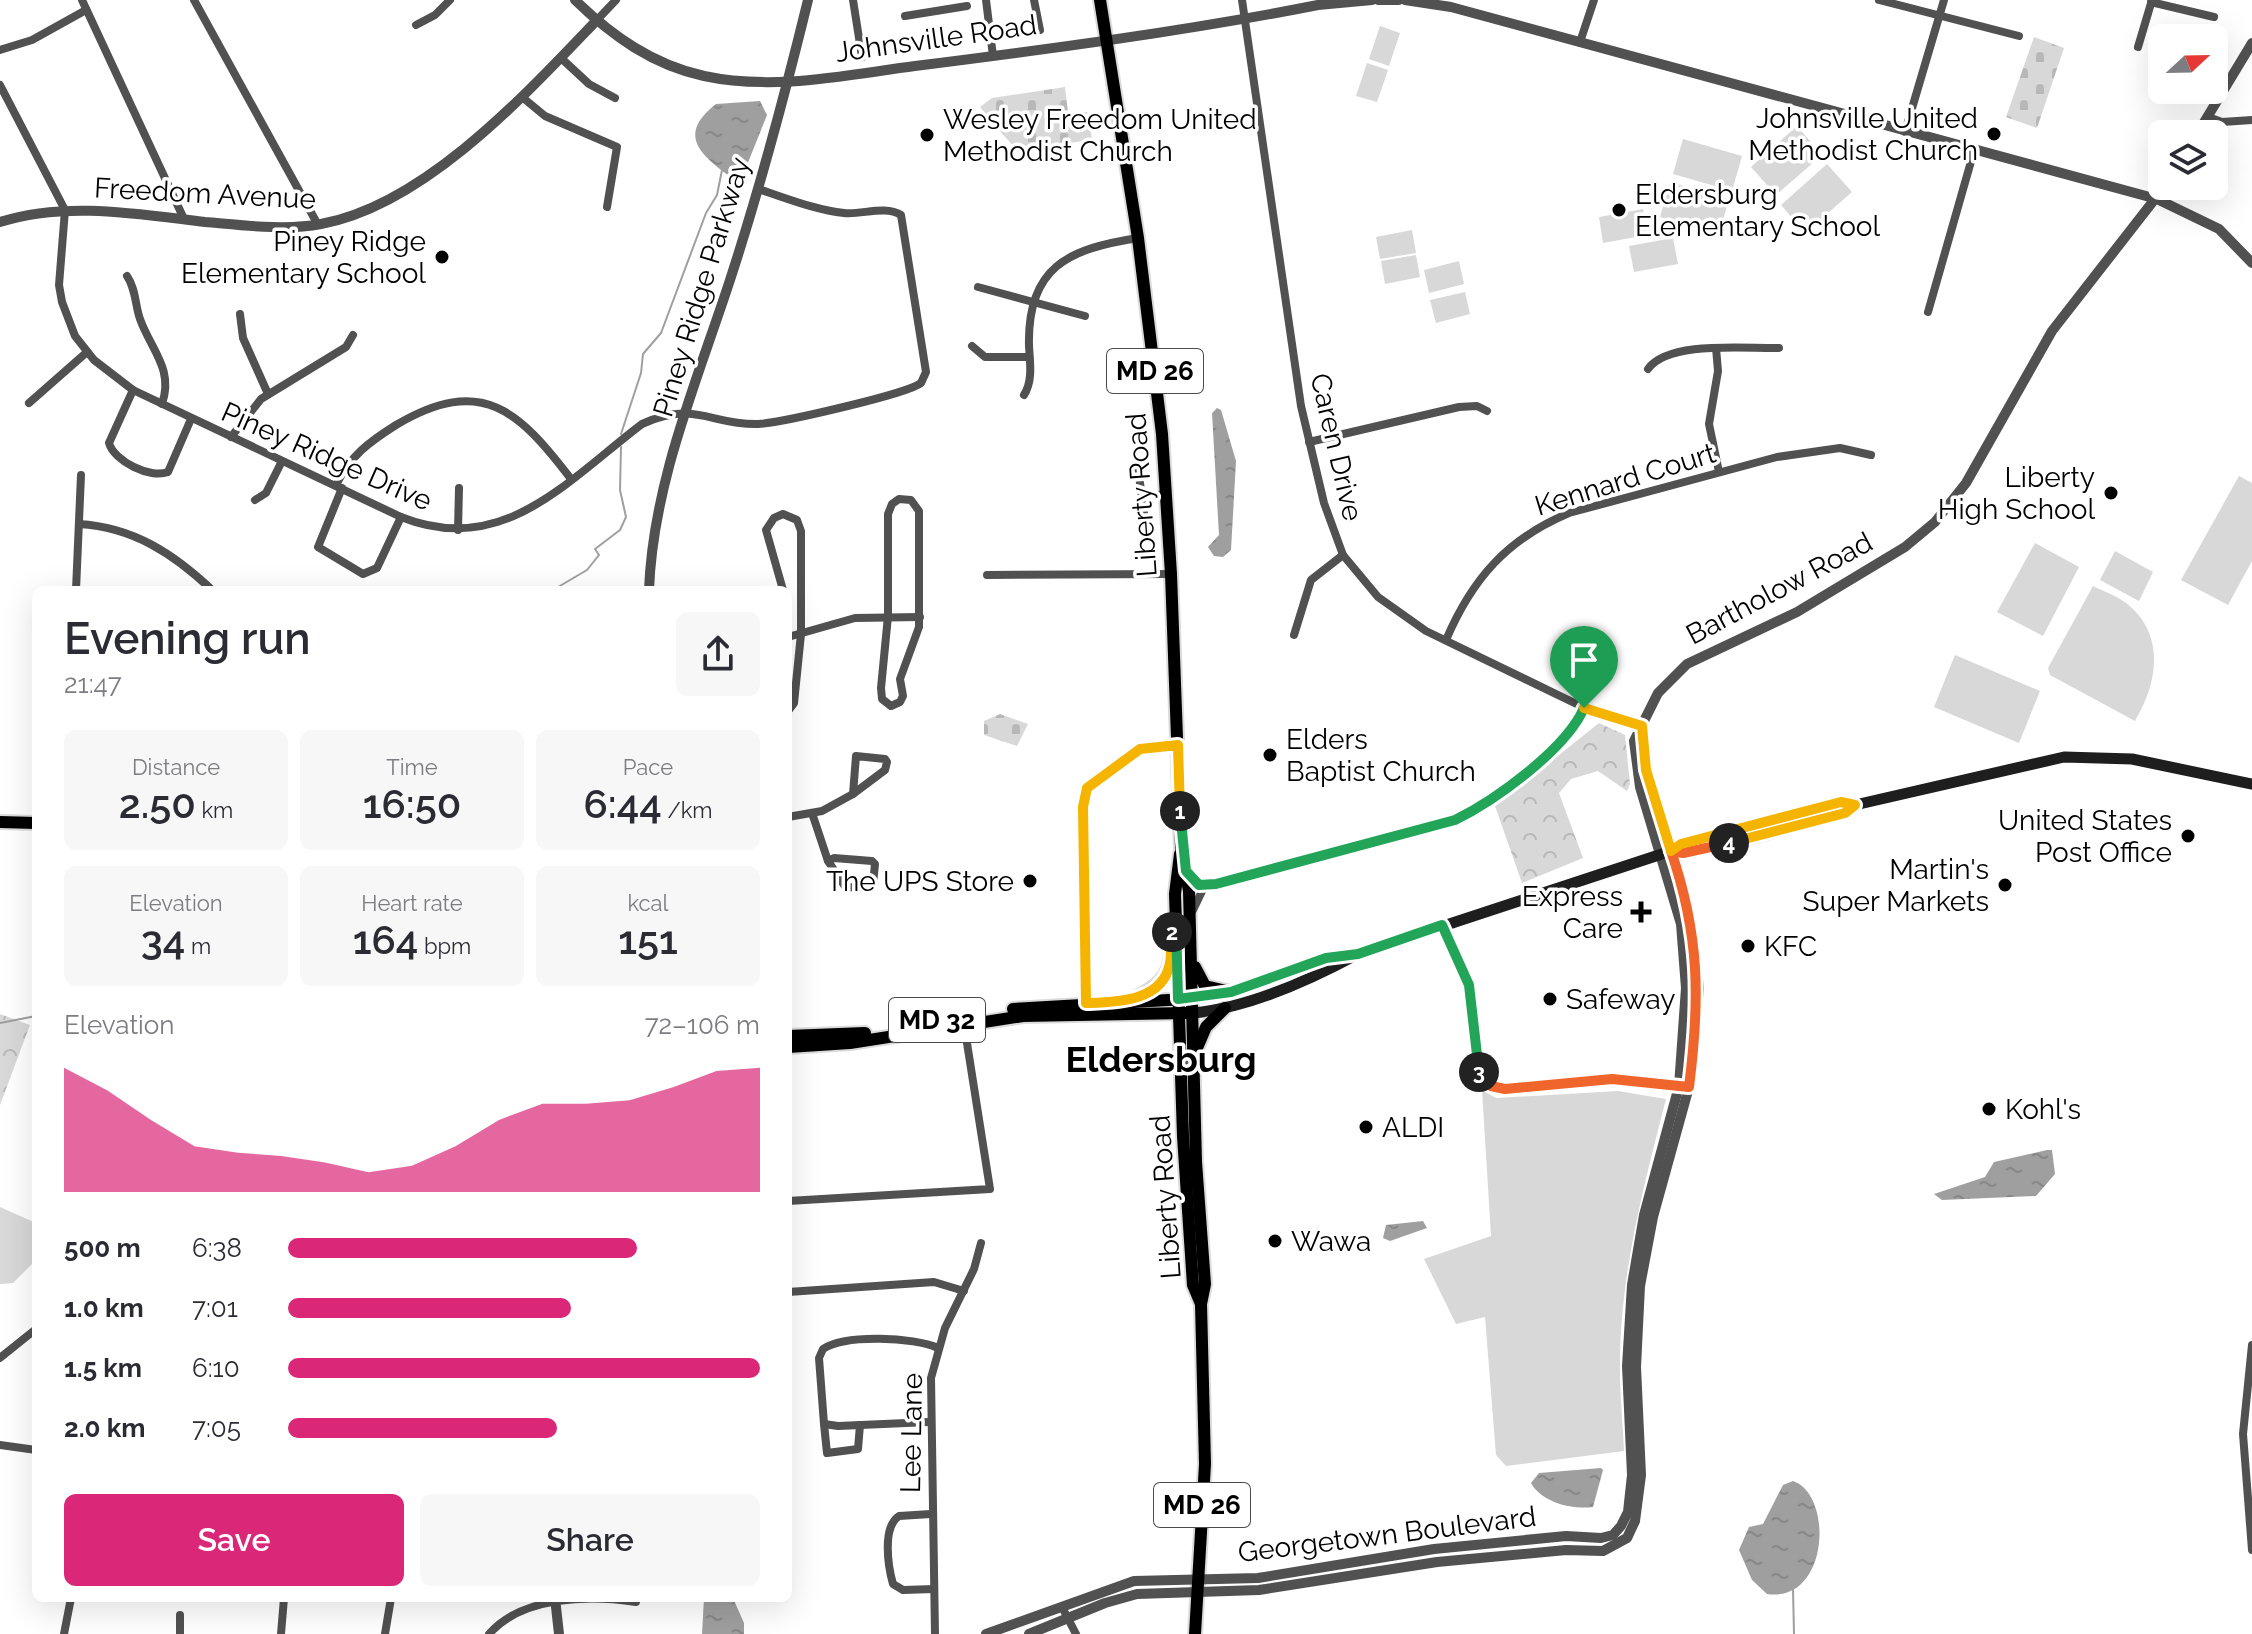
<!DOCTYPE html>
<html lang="en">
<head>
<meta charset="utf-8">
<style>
	:root { --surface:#fff; --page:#f7f7f7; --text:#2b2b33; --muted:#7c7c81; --accent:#db2777 }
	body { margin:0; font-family:Raleway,sans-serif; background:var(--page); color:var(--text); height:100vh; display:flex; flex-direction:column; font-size:30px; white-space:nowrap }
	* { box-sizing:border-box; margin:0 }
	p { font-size:26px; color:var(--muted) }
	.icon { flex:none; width:44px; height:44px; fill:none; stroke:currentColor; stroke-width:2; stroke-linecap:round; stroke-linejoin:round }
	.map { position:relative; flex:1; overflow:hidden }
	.sheet { position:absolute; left:32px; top:586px; width:760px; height:1016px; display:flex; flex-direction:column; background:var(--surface); border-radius:12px; box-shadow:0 8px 32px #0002 }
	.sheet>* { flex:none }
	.needle { width:52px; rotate:68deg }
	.tools { position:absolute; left:2148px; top:24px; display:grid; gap:16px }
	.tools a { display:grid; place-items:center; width:80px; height:80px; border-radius:12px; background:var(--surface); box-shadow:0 8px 32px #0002; font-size:40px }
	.pin { position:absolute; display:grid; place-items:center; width:68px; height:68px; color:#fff; margin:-82px -34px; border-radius:50% 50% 50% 0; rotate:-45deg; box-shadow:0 0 8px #0007 }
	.pin .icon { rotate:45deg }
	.km { position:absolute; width:40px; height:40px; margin:-20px; border-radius:50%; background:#222; color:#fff; font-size:22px; line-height:40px; text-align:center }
	.round { display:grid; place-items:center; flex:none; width:84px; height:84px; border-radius:12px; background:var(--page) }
	.summary { display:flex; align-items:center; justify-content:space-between; height:136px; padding:0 32px }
	h1 { font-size:44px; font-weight:600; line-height:60px }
	.figures { display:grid; grid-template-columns:repeat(3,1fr); gap:12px; height:136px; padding:8px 32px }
	.figures div { display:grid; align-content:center; border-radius:12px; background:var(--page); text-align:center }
	.figures b { font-size:40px; font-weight:600 }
	.figures small { font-size:22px; font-weight:400 }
	.figures p { font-size:22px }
	.chart { height:224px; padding:16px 32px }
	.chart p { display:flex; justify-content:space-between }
	.chart svg { width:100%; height:144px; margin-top:8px; fill:var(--accent); opacity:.7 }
	.primary-button { display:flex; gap:16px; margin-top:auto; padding:16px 32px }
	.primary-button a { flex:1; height:92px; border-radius:12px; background:var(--accent); color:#fff; font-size:32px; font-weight:600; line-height:92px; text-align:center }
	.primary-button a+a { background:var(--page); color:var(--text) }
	ul { padding:0 32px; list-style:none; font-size:26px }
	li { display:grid; grid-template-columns:128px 96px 1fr; align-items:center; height:60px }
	li i { height:20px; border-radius:10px; background:var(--accent) }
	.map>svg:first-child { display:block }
	.green { fill:#d8d8d8 }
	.forest { fill:url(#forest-crowns) }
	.cemetery { fill:url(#cemetery-stones) }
	.water { fill:url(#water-ripples) }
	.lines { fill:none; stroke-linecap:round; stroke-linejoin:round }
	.stream { stroke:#9f9f9f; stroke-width:2 }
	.primary-casing { stroke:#dbdbdb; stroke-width:16 }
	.minor { stroke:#515151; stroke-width:8 }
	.tertiary { stroke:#515151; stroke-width:10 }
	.secondary { stroke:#1e1e1e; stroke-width:11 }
	.primary { stroke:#000; stroke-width:12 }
	.split-1-casing { stroke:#fff; stroke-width:16 }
	.split-2-casing { stroke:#fff; stroke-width:16 }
	.split-3-casing { stroke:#fff; stroke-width:16 }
	.split-4-casing { stroke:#fff; stroke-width:16 }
	.split-5-casing { stroke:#fff; stroke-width:16 }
	.split-1 { stroke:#22a559; stroke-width:10 }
	.split-2 { stroke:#f5b400; stroke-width:10 }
	.split-3 { stroke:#22a559; stroke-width:10 }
	.split-4 { stroke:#f0652b; stroke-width:10 }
	.split-5 { stroke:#f5b400; stroke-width:10 }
	.poi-dot { fill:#000; stroke:#fff; stroke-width:3 }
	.labels { text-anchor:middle; stroke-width:7; stroke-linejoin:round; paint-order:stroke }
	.shield { fill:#fff; stroke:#4c4c4c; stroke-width:2 }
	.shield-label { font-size:26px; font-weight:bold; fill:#000 }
	.street-label { font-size:28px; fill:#000; stroke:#fff }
	.poi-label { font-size:28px; fill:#000; stroke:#fff; text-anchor:start }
	.district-label { font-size:36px; font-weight:bold; fill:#000; stroke:#fff }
</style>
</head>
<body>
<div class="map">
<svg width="2252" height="1634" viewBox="0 0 2252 1634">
	<defs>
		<pattern id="forest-crowns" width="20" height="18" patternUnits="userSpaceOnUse" patternTransform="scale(2)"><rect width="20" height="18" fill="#d8d8d8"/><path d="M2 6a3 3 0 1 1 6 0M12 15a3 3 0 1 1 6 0" fill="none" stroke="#b8b8b8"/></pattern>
		<pattern id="cemetery-stones" width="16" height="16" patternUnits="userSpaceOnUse" patternTransform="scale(2)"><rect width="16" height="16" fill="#d8d8d8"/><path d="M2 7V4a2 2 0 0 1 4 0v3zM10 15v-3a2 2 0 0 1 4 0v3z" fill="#b8b8b8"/></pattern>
		<pattern id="water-ripples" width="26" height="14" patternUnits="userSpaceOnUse" patternTransform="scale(2)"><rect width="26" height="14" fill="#9f9f9f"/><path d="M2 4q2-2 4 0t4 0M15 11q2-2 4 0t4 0" fill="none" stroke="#878787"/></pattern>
	</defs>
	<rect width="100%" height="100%" fill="#fff"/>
	<g class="green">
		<polygon points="1380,26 1400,33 1389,66 1369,59"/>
		<polygon points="1367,63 1388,70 1377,102 1356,96"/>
		<polygon points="1797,126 1822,155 1776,195 1751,167"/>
		<polygon points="1683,139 1742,156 1732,191 1673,174"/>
		<polygon points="1827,164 1852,192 1805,233 1781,205"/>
		<polygon points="1670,182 1729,199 1719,234 1660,217"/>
		<polygon points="1643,209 1647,235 1603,243 1599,217"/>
		<polygon points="1412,230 1416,253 1380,259 1376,237"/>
		<polygon points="1673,238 1678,264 1634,272 1629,246"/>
		<polygon points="1416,255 1420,277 1385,284 1381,261"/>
		<polygon points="1459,261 1464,284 1429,293 1424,270"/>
		<polygon points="1465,292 1470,314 1436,323 1430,300"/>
		<polygon points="2239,476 2252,483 2252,561 2228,605 2181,580"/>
		<polygon points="2035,543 2079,567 2043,636 1997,612"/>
		<polygon points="2115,551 2153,572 2139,601 2100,580"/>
		<path d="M2093,586C2103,591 2117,596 2126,603C2166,634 2158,683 2135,721L2050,675L2048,668Z"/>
		<polygon points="1955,655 2040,691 2019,743 1934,707"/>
		<path d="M1482,1090L1496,1098L1618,1091L1666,1099C1643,1188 1619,1278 1620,1371C1620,1398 1623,1425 1624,1451L1506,1466L1496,1455L1485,1317L1456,1324L1424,1259L1491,1236Z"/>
		<polygon points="0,1207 36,1223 36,1260 13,1283 0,1284"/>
	</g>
	<g class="forest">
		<polygon points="1599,723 1625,735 1630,784 1627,791 1598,771 1571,779 1559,793 1583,858 1522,883 1495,806"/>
		<polygon points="0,1014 30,1025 0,1105"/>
	</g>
	<g class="cemetery">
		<polygon points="2034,37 2064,48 2037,128 2006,117"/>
		<polygon points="1065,87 1068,112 1087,112 1092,138 1088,140 1018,152 980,107 992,98"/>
		<polygon points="1000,714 1028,724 1017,746 984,735 984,721"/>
	</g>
	<g class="water">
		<path d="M760,101L767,115L741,180L737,182C707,159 672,138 716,104Z"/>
		<polygon points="1217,408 1221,410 1236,461 1231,550 1223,557 1214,556 1208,547 1219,535 1212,413"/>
		<polygon points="2047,1150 2052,1150 2055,1174 2036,1196 1942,1200 1934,1194 1985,1177 1994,1162"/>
		<polygon points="1423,1221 1427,1228 1390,1241 1383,1238 1386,1225"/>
		<path d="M1601,1468L1603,1470L1593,1507C1572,1510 1541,1502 1531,1483L1539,1473Z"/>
		<path d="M1793,1481C1834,1495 1829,1603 1767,1594L1752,1580L1739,1550L1749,1527L1763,1524L1783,1485Z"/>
		<polygon points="704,1598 733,1598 744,1623 744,1634 702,1634"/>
	</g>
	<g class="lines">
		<g class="stream">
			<polyline points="621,434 641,373 643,354 661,333 706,213 717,195 722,170"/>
			<polyline points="553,590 587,570 599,555 595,549 620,530 626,517 620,490 621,447"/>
			<polyline points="0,1023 36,1016"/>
			<polyline points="1793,1589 1794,1634"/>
		</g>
		<defs>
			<g id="primary">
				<polyline points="1100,0 1138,238 1162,434 1171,574 1181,847 1189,891 1196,1162 1205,1284 1201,1304 1205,1464 1195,1634"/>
				<polyline points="0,822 36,823"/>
				<polyline points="1180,854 1175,894 1183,1136 1193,1285 1201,1304"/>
				<polyline points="1195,967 1205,986 1231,992"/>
				<path d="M1133,999C1155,988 1171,978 1171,951"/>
				<polyline points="1013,1009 1186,999"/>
				<polyline points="788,1036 865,1033"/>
				<polyline points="788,1047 850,1043 1023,1016 1186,1013"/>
				<polyline points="1197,1048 1206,1027 1225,1008"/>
			</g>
		</defs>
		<use href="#primary" class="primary-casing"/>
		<g class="minor">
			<polyline points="82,0 184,219"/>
			<polyline points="194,0 318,225"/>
			<polyline points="853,0 862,57"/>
			<polyline points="986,0 993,56"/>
			<polyline points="1034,0 1040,30"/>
			<polyline points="1242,0 1301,406 1324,503 1343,555 1378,597 1426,631 1591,711 1642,726"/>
			<polyline points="1879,0 2019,36"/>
			<polyline points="2151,2 2214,17"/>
			<polyline points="905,16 967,6"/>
			<polyline points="597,20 616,0"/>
			<polyline points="416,25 435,15 450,0"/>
			<polyline points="1580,42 1594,0"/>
			<polyline points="2138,47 2152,0"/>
			<polyline points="0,50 32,40 86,10"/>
			<polyline points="561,58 589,84 615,98"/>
			<path d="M0,85L65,210L59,285L62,302L75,336L94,360L133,390L401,517C503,558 568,480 642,424C695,400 710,425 758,424C780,423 907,394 921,383L926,372L901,215C885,205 862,215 844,213C815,210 786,198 758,189"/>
			<polyline points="522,97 545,116 617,147 607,207"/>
			<polyline points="2208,117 2222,122 2252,120"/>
			<polyline points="1905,132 1944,0"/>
			<path d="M127,276C136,289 135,305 140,319C151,350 174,369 162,404"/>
			<polyline points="978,287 1085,316"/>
			<polyline points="1928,312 1974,151"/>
			<polyline points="240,314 243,338 268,394"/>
			<polyline points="972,346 985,357 1029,357"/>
			<polyline points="1716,348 1718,371 1709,424 1719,472"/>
			<path d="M1648,369C1669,340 1747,349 1779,348"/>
			<path d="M133,390L109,443C114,461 150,479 168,472L191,419"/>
			<path d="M1024,395C1033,381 1030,363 1029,346C1027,267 1068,249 1138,238"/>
			<polyline points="29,403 87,352"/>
			<polyline points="231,437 261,399 346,347 353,335"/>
			<polyline points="1309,442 1459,407 1477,406 1487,411"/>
			<polyline points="1137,462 1142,497 1166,494"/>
			<path d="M336,485C350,456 369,442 396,425C482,374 519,411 571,479"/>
			<polyline points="342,488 318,547 363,574 377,568 401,517"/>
			<polyline points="1142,497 1145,522"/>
			<polygon points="899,499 911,500 919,511 919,627 900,679 903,696 900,702 891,706 882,699 881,688 888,616 888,514 892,504"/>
			<polyline points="255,500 266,493 282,461"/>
			<path d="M79,524C133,527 174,554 212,590"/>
			<polyline points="458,530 459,488"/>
			<polyline points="987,575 1171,574"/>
			<polyline points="76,590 81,475"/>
			<polyline points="783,590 766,530 774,518 783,514 797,520 801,531 801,634 794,703 788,711"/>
			<polyline points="788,608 788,648"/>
			<polyline points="1294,635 1311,580 1343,555"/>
			<polyline points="788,637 855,618 920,617"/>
			<path d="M1446,640C1472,579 1507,539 1569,513L1777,457L1840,448L1871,455"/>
			<polygon points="856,756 885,759 887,762 885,770 853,794"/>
			<polyline points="812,813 828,861"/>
			<polyline points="788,817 822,811 853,794"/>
			<polygon points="834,858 872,861 875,864 873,884 846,888 828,861"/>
			<path d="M1193,910L1204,887L1441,825C1486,808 1564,751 1584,708"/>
			<polyline points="1442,925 1469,985 1476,1062 1482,1078 1491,1086 1517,1089 1612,1079 1685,1086"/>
			<polyline points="1086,1003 1085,793 1097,778 1140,749 1178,745"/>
			<polyline points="788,1201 990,1189 964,1024"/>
			<polyline points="788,1292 934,1282 964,1291"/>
			<polyline points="2252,1345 2243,1434 2252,1550"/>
			<polyline points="0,1358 36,1329"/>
			<path d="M929,1422L838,1426L824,1424L819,1358L823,1349C845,1334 914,1337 938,1348"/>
			<polyline points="824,1424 827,1453 858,1449 860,1425"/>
			<polyline points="0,1445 36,1450"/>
			<path d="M931,1514L899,1516C882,1527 888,1566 893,1584L903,1590L934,1589"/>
			<polyline points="1062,1607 1076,1634"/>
			<polyline points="180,1615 180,1634"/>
			<polyline points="64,1634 71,1598"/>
			<polyline points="281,1634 284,1598"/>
			<polyline points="385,1634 391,1598"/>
			<path d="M489,1634C522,1596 589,1595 636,1602"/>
			<polyline points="935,1634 931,1378 945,1328 974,1269 981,1243"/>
		</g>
		<g class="tertiary">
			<path d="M575,0C612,36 653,65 704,76C774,91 846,75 915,66C1050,49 1186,31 1318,5L1372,0"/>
			<polyline points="1378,0 1399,0"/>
			<polyline points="1405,0 1451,7 2157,199 2219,229 2252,263"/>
			<polyline points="2197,134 2252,43"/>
			<path d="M0,222C66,201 138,214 205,222C241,225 285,231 321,224C425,205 526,94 597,20"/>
			<path d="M649,590C653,483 697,381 730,280C760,188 785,94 808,0"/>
			<polyline points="555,1598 559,1634"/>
			<polyline points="986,1634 1134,1581 1258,1578 1434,1549 1566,1536 1601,1538 1613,1535 1621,1526 1628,1512 1632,1475 1627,1366 1632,1285 1644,1215 1679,1086 1686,988 1681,924 1640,787 1634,741 1658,693 1687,664 1797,612 1905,547 1935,522 1966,483 2052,331 2165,186"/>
			<polyline points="1029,1634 1105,1603 1137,1594 1259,1590 1437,1562 1566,1550 1603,1551 1627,1538 1635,1521 1641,1475 1636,1367 1640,1286 1653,1217 1689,1087 1699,989 1692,922 1646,770 1642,728"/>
		</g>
		<g class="secondary">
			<path d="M1671,851C1706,856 1806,824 1845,813L1855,805L2064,757L2132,759L2252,784"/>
			<path d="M1193,999C1247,995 1295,963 1349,955"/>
			<path d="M1193,1013C1248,1008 1310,980 1358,954L1671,851L1681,844L1841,802L1855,805"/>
		</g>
		<use href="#primary" class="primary"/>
	</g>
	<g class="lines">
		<defs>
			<path id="split-1" d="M1180,811L1186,871L1199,885L1216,884L1455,820C1496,800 1566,749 1584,708"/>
			<path id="split-2" d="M1172,932C1170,942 1172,953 1170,963C1163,1002 1116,1002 1086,1003L1083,807L1087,788L1140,749L1178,745L1180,811"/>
			<polyline id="split-3" points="1172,932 1176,921 1178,999 1231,992 1326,958 1358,954 1442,925 1469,985 1479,1072"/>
			<path id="split-4" d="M1479,1072L1491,1086L1505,1089L1612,1079L1689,1087C1700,1000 1700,936 1671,851L1683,853L1729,843"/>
			<polyline id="split-5" points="1584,708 1642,726 1646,770 1671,851 1681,844 1841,802 1855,805 1845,813 1729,843"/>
		</defs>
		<use href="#split-1" class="split-1-casing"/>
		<use href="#split-2" class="split-2-casing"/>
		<use href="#split-3" class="split-3-casing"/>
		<use href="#split-4" class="split-4-casing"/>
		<use href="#split-5" class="split-5-casing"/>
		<use href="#split-1" class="split-1"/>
		<use href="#split-2" class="split-2"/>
		<use href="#split-3" class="split-3"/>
		<use href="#split-4" class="split-4"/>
		<use href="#split-5" class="split-5"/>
	</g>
	<g class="poi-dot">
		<circle cx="1994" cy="134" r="8"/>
		<circle cx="927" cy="135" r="8"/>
		<circle cx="1619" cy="210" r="8"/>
		<circle cx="442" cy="257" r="8"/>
		<circle cx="2111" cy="493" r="8"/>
		<circle cx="1270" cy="755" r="8"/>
		<circle cx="2188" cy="836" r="8"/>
		<circle cx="1030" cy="881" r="8"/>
		<circle cx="2005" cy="885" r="8"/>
		<path d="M1637 900h8v8h8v8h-8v8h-8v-8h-8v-8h8z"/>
		<circle cx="1748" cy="946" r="8"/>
		<circle cx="1550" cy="999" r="8"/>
		<circle cx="1989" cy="1109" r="8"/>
		<circle cx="1366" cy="1127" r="8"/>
		<circle cx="1275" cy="1241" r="8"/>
	</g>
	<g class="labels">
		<g class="shield">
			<rect x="1107" y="349" width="96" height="44" rx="6"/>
			<rect x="889" y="998" width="96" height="44" rx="6"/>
			<rect x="1154" y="1483" width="96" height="44" rx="6"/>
		</g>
		<g class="shield-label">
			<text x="1155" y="380">MD 26</text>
			<text x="937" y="1029">MD 32</text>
			<text x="1202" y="1514">MD 26</text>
		</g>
		<g class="street-label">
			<text transform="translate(936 38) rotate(-8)" y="10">Johnsville Road</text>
			<text transform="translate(205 193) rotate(3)" y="10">Freedom Avenue</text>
			<text transform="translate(701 287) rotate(-73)" y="10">Piney Ridge Parkway</text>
			<text transform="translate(1337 447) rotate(77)" y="10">Caren Drive</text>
			<text transform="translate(327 456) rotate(24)" y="10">Piney Ridge Drive</text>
			<text transform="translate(1625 479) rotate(-17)" y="10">Kennard Court</text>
			<text transform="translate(1141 495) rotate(-94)" y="10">Liberty Road</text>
			<text transform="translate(1779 588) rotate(-28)" y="10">Bartholow Road</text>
			<text transform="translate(1165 1197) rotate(-94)" y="10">Liberty Road</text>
			<text transform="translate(911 1433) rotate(-89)" y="10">Lee Lane</text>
			<text transform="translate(1387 1534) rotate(-7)" y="10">Georgetown Boulevard</text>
		</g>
		<g class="poi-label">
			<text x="1978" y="128" text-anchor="end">Johnsville United<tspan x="1978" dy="32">Methodist Church</tspan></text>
			<text x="943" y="129">Wesley Freedom United<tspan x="943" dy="32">Methodist Church</tspan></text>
			<text x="1635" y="204">Eldersburg<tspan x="1635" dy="32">Elementary School</tspan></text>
			<text x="426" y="251" text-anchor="end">Piney Ridge<tspan x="426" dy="32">Elementary School</tspan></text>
			<text x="2095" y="487" text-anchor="end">Liberty<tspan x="2095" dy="32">High School</tspan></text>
			<text x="1286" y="749">Elders<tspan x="1286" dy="32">Baptist Church</tspan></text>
			<text x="2172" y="830" text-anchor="end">United States<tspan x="2172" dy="32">Post Office</tspan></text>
			<text x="1989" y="879" text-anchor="end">Martin's<tspan x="1989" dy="32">Super Markets</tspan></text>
			<text x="1014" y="891" text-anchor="end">The UPS Store</text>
			<text x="1623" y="906" text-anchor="end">Express<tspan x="1623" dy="32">Care</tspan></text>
			<text x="1764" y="956">KFC</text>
			<text x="1566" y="1009">Safeway</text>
			<text x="2005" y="1119">Kohl's</text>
			<text x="1382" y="1137">ALDI</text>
			<text x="1291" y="1251">Wawa</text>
		</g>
		<g class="district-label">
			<text x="1161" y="1072">Eldersburg</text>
		</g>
	</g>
</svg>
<div class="tools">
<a><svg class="needle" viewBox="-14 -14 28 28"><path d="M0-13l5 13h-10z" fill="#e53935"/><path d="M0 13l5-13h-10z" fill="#7c7c81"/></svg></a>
<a><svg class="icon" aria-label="layers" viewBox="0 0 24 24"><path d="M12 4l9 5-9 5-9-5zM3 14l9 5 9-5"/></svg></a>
</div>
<div class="pin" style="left:1584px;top:708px;background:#1e9e55"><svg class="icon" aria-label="arrive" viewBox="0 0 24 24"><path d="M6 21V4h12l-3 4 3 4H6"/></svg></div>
<b class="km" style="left:1180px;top:811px">1</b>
<b class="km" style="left:1172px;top:932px">2</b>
<b class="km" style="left:1479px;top:1072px">3</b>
<b class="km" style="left:1729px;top:843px">4</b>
<section class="sheet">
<div class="summary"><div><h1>Evening run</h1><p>21:47</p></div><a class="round"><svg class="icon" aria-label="share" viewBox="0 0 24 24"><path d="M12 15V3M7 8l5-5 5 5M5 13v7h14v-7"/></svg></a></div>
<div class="figures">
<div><p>Distance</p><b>2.50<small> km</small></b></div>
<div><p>Time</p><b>16:50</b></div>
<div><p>Pace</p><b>6:44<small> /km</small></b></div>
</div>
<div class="figures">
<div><p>Elevation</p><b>34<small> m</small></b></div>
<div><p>Heart rate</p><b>164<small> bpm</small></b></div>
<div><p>kcal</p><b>151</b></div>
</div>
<div class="chart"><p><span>Elevation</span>72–106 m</p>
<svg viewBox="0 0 160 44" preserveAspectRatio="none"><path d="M0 44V6L10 13L20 22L30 30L40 32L50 33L60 35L70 38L80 36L90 30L100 22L110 17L120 17L130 16L140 12L150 7L160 6V44z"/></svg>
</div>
<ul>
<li><b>500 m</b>6:38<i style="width:74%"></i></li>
<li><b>1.0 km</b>7:01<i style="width:60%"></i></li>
<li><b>1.5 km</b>6:10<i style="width:100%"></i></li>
<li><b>2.0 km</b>7:05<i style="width:57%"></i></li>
</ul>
<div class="primary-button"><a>Save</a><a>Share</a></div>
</section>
</div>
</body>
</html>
